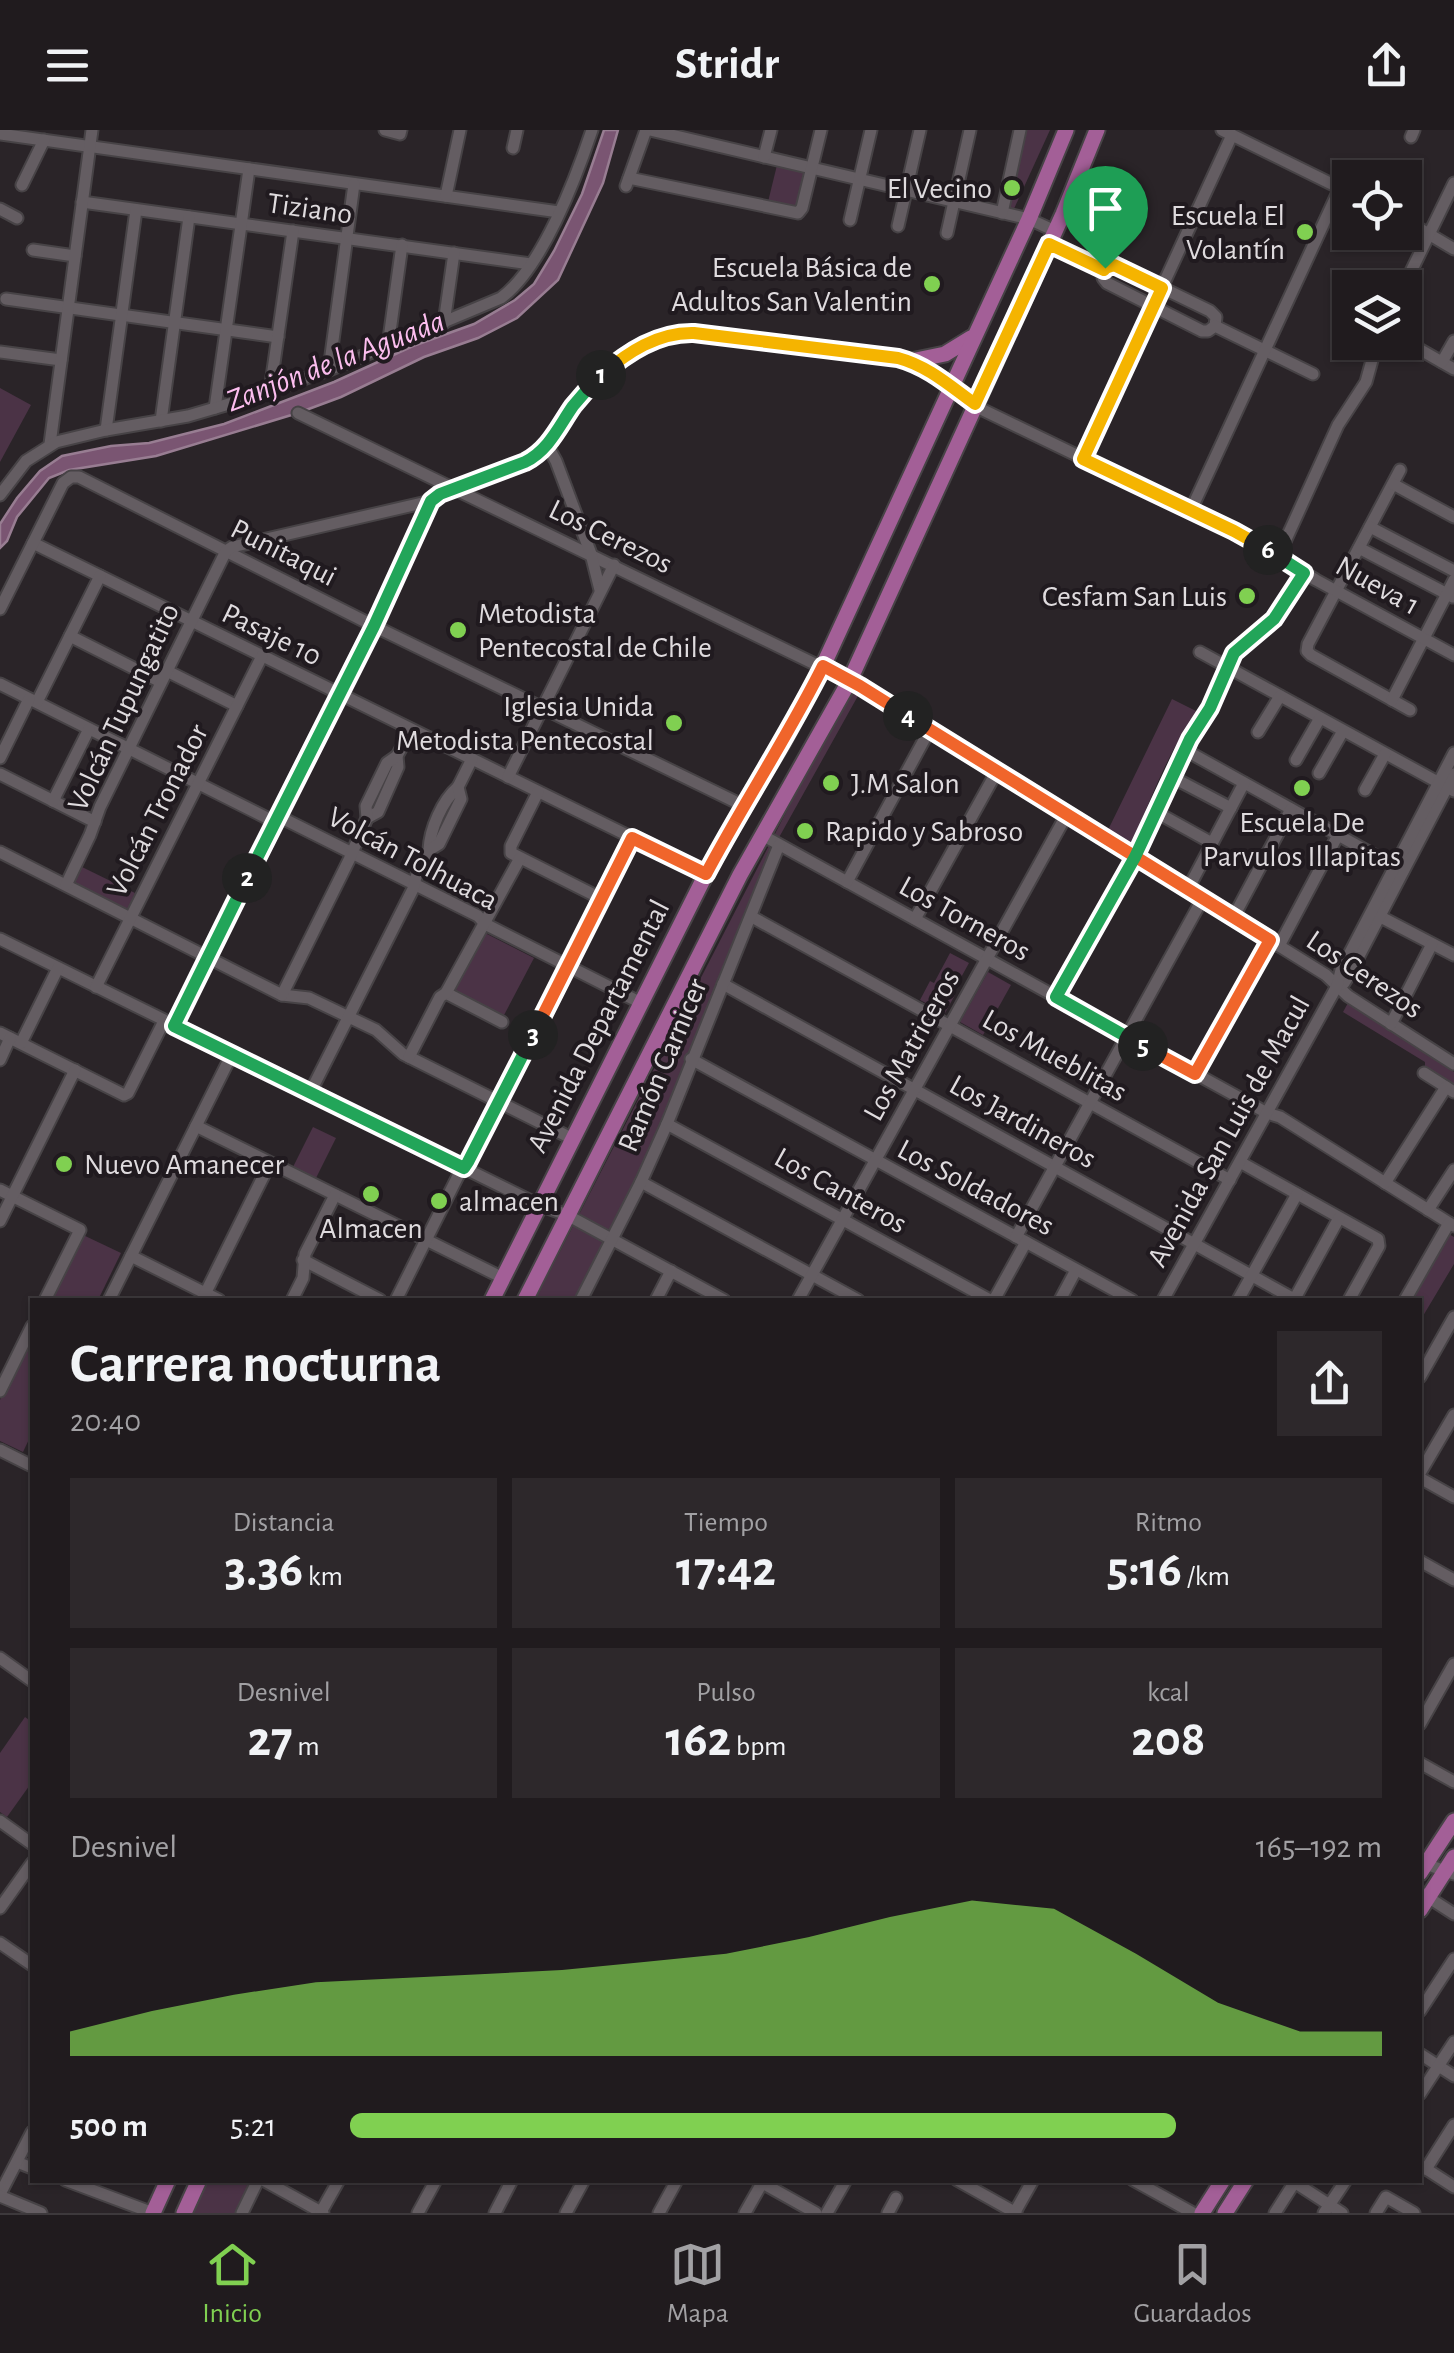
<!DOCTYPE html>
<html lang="es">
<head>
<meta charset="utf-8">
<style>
	:root { --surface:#201b1e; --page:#2d282b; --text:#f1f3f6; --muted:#a2a1a4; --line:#3d393c; --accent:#80d051 }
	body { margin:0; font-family:"Alegreya Sans",sans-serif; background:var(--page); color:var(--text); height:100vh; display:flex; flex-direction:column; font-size:38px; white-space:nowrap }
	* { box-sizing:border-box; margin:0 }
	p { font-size:32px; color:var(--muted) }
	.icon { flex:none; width:55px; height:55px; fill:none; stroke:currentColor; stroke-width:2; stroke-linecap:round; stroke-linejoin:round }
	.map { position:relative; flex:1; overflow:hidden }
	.drawer { position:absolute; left:30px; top:1168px; width:1392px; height:885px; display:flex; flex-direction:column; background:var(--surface); border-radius:0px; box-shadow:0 2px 8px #0004,0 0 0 2px var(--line) }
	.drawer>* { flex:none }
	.tools { position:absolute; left:1332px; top:30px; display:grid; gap:20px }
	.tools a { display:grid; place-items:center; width:90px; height:90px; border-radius:0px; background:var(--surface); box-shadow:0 2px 8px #0004,0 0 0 2px var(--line); font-size:50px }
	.pin { position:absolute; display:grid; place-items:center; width:85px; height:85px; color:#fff; margin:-102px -42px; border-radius:50% 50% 50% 0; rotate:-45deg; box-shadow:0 0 10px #0007 }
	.pin .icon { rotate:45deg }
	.km { position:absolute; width:50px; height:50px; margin:-25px; border-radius:50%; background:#222; color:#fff; font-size:28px; line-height:50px; text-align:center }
	.round { display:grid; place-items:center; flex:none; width:105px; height:105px; border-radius:0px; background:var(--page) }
	.headline { display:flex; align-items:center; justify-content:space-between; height:170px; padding:0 40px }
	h1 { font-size:55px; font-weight:700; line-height:75px }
	.stats { display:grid; grid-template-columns:repeat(3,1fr); gap:15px; height:170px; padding:10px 40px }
	.stats div { display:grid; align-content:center; border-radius:0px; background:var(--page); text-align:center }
	.stats b { font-size:50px; font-weight:700 }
	.stats small { font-size:28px; font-weight:400 }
	.stats p { font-size:28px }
	.chart { height:280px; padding:20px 40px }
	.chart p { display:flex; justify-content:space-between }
	.chart svg { width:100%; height:180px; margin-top:10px; fill:var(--accent); opacity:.7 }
	ul { padding:0 40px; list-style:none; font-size:32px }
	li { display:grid; grid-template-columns:160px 120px 1fr; align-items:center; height:75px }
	li i { height:25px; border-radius:12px; background:var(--accent) }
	header { display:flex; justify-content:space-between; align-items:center; height:130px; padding:0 40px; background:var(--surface); font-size:45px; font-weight:700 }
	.dock { display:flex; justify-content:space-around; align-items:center; height:140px; border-top:2px solid var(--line); background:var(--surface); font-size:28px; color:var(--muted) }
	.dock a { display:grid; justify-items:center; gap:5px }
	.dock .selected { color:var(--accent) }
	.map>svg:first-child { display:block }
	.green { fill:#4b3346 }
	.water { fill:#7a5572; stroke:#987d92; stroke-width:2.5 }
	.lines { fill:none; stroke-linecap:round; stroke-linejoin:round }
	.minor-casing { stroke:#474346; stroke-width:15 }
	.major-casing { stroke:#474346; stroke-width:19 }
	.minor { stroke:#645d62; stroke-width:11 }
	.major { stroke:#a35f97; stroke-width:15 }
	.split-1-casing { stroke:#fff; stroke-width:20 }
	.split-2-casing { stroke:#fff; stroke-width:20 }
	.split-3-casing { stroke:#fff; stroke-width:20 }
	.split-4-casing { stroke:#fff; stroke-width:20 }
	.split-5-casing { stroke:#fff; stroke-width:20 }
	.split-6-casing { stroke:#fff; stroke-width:20 }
	.split-7-casing { stroke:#fff; stroke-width:20 }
	.split-1 { stroke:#f5b400; stroke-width:12 }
	.split-2 { stroke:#22a559; stroke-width:12 }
	.split-3 { stroke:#22a559; stroke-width:12 }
	.split-4 { stroke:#f0652b; stroke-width:12 }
	.split-5 { stroke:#f0652b; stroke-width:12 }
	.split-6 { stroke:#22a559; stroke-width:12 }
	.split-7 { stroke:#f5b400; stroke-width:12 }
	.poi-dot { fill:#80d051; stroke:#201a1f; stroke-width:4 }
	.labels { text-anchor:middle; stroke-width:8; stroke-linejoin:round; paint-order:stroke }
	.poi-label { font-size:30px; fill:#dfdbde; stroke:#201a1f; text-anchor:end }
	.street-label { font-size:30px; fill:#dfdbde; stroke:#201a1f }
	.water-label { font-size:32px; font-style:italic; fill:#fcbeef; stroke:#201a1f }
</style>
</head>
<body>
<header><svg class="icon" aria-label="menu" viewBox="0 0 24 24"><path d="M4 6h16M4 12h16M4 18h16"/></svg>Stridr<svg class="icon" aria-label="share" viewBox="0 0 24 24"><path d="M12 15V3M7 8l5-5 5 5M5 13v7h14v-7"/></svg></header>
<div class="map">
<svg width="1454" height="2083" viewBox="0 0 1454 2083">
	<rect width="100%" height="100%" fill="#2a2428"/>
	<g class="green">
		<polygon points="1023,0 1050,0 1013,81 1006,79"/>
		<polygon points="777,35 806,42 799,74 794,78 768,72"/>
		<polygon points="0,258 31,275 0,332"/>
		<polygon points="848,562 859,564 772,720 745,781 687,935 636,1054 578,1170 535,1170"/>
		<path d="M1172,569L1198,582C1168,619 1150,673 1130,716L1108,700Z"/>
		<polygon points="82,737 135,763 127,781 73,755"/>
		<polygon points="485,803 534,828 503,887 453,862"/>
		<polygon points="950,823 969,833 953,862 955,865 945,883 920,870 930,851 934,853"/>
		<polygon points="988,842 1011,855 983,905 960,892"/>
		<polygon points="1348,873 1454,942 1454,955 1425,936 1425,932 1343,882"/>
		<polygon points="313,997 336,1008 316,1048 293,1037"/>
		<polygon points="1447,1103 1454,1107 1454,1134 1420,1191 1420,1170 1409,1170"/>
		<polygon points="81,1104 121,1123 98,1170 49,1170"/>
		<polygon points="32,1203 32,1303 23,1322 0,1311 0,1270"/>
		<polygon points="25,1587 32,1592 32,1652 7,1687 0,1682 0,1623"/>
		<polygon points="203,2050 252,2050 237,2083 189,2083"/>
	</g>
	<polygon class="water" points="604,0 618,0 603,53 558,150 517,188 478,208 424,227 341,267 298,283 156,326 69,340 49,348 17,387 7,411 0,418 0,394 17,368 40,341 62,326 111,316 149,313 224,294 334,252 413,216 474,194 515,170 534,154 554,121 582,64"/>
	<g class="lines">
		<defs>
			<g id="minor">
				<polyline points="385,0 400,4 401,0"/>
				<polyline points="650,0 1029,89 1055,101"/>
				<polyline points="1222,0 1350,63"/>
				<polyline points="0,4 559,82"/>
				<polyline points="1411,7 1414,0"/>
				<polyline points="513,18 517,0"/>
				<polyline points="764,27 771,0"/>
				<polyline points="629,48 798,83 802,78 821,0"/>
				<polyline points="22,55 44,10"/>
				<polyline points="626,56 646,0"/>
				<polyline points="446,66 460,0"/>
				<polyline points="82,72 531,134"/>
				<polyline points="0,79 17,88"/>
				<polyline points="1002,83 1020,0"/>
				<polyline points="850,90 871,0"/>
				<polyline points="1405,90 1454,119"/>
				<polyline points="898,96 920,0"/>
				<polyline points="947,103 970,0"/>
				<polyline points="1049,114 1104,140 1109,136 1117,136 1210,181 1216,187 1215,196"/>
				<polyline points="33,120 75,126"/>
				<polyline points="1104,140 1103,148 1107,153 1202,201 1208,201 1215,196 1313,244"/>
				<polyline points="1403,158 1454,53"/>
				<polyline points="6,169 278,207"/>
				<polyline points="444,193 454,123"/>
				<polyline points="1405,211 1454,239"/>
				<polyline points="388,216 402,115"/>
				<polyline points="0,222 61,230"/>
				<polyline points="1442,232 1454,211"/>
				<polyline points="329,240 354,54"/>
				<polyline points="270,261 293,101"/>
				<polyline points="215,278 249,39"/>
				<polyline points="298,283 860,556 1326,845 1348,866 1454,934"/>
				<polyline points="161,291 189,87"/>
				<polyline points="106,300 136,80"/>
				<polyline points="50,314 92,0"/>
				<polyline points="547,315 556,331 591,424 600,460"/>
				<polyline points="1083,329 1232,5"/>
				<polyline points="1400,340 1308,514 1307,521 1311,525 1410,580"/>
				<polyline points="1393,354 1454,387"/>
				<path d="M0,365L26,331L56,312L106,300L188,286L246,269L329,240L501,168C542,138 576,48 592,0"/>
				<polyline points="1191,380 1340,58"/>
				<polyline points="1370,397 1454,441"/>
				<polyline points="33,413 706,744"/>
				<polyline points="1359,418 1453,467"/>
				<polyline points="1278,427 1338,295 1366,252 1377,212"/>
				<polyline points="0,479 63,353 71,347 79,347 374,496 744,676"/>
				<polyline points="70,506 161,552"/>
				<polyline points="1200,522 1454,661"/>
				<polyline points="167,541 237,576"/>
				<polyline points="0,554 267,688 286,690 478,786 485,794 641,873"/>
				<polyline points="1392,570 1454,450"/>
				<polyline points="37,572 100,446"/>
				<polyline points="1258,602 1280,566"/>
				<polyline points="1185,620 1403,741"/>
				<polyline points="0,628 29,569"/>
				<polyline points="1296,630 1320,588"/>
				<polyline points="1319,643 1343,601"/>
				<polyline points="0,644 95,692"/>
				<polyline points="508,647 614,435"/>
				<polyline points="1172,647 1231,678"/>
				<polyline points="1365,660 1385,624"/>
				<polyline points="538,662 511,716 511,723 602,769"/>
				<polyline points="53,671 89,599"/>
				<polyline points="1156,682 1212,713"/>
				<polyline points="367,688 378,682 398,637 397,626 411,600"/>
				<polyline points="762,705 1267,983 1280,987 1454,1096"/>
				<path d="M429,720C430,699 442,671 458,657"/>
				<polyline points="0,722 282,865 309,868 376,900 403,924 573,1009"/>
				<polyline points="847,752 930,599"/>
				<path d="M66,755L90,705L100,677L226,421L232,417L431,371L440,364L525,332C548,321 558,299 571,279C601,237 649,199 703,204L911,231L944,250L983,280L1242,405L1316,450L1454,525"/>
				<polyline points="1188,759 1244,653"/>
				<polyline points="1375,784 1454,825"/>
				<polyline points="752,787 1230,1050"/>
				<polyline points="1233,788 1291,679"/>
				<polyline points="915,789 997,641"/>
				<polyline points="0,809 539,1075 567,1085 724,1170"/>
				<polyline points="1279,816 1338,705"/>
				<polyline points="723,854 1296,1170"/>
				<polyline points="1337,856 1344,853 1349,845 1454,644"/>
				<polyline points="96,857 262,526"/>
				<polyline points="446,863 502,892"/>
				<polyline points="282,865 349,730 367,688 366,676 387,633 397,626"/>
				<polyline points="1056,867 1135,727 1190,609 1210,578 1234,523 1274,489 1304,443"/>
				<polyline points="1391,894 1432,814"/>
				<polyline points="173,895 374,496 431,371"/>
				<polyline points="0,903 124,965 128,963 164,891"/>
				<polyline points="21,913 58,838"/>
				<polyline points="409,927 440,867 446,863 520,728"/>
				<polyline points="691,929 1132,1170"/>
				<polyline points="0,930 10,908"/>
				<polyline points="1424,943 1454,962"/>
				<polyline points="1195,944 1270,810"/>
				<polyline points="310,963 413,759 416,747 429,720 439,714 461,669 458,657 472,629"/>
				<polyline points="667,994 990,1170"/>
				<polyline points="196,996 503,1148"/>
				<polyline points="1240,1032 1378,1109 1379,1116 1349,1170"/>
				<polyline points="641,1052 858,1170"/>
				<polyline points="1385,1053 1446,957"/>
				<polyline points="0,1060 80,1100 45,1170"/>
				<polyline points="1428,1080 1454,1040"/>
				<polyline points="0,1091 75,940"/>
				<polyline points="1016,1107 1203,768"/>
				<polyline points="131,1126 219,1170"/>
				<polyline points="303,1130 380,1170"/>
				<polyline points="109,1170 232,924"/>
				<polyline points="202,1170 270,1033"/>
				<polyline points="292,1170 303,1148 305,1124 335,1065"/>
				<polyline points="396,1170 458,1046 468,1033 633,708"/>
				<polyline points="581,1170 641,1052 667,994 779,715"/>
				<polyline points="656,1170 671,1141"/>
				<polyline points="798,1170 1067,684"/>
				<polyline points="994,1170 1026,1112"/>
				<polyline points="1060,1170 1076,1140"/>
				<polyline points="1163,1170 1337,856 1341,840 1454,623"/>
				<polyline points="1238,1170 1297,1064"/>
				<polyline points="1294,1170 1339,1088"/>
				<polyline points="1405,1170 1449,1093"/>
				<polyline points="1420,1247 1454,1187"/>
				<polyline points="0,1261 32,1196"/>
				<polyline points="0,1320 32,1336"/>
				<polyline points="1420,1343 1454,1285"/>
				<polyline points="1420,1348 1454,1367"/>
				<polyline points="1420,1431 1454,1450"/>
				<polyline points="0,1528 32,1551"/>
				<polyline points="1420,1594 1454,1534"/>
				<polyline points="1420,1633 1454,1652"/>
				<polyline points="0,1691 32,1714"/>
				<polyline points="1420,1732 1454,1744"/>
				<polyline points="1420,1762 1454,1784"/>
				<polyline points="0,1778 32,1733"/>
				<polyline points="0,1813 32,1835"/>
				<polyline points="1420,1881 1454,1829"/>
				<polyline points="1420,1924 1454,1946"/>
				<polyline points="1420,1964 1454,1912"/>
				<polyline points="17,2032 32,2038"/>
				<polyline points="1420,2035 1454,2057"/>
				<polyline points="1426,2039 1454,1995"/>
				<polyline points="65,2050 153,2083"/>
				<polyline points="263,2050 323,2083"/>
				<polyline points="757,2050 816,2083"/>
				<polyline points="957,2050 1016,2083"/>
				<polyline points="1133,2050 1193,2083"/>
				<polyline points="1291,2050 1342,2083"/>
				<polyline points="0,2064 32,2002"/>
				<polyline points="0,2066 41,2083"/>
				<polyline points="321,2082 339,2050"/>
				<polyline points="1015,2082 1033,2050"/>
				<polyline points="242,2083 258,2050"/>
				<polyline points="418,2083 436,2050"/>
				<polyline points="495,2083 512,2050"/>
				<polyline points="566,2083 584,2050"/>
				<polyline points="659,2083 677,2050"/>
				<polyline points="745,2083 762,2053"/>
				<polyline points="827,2083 846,2050"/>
				<polyline points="888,2083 896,2068"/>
				<polyline points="1275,2083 1296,2050"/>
				<polyline points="1324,2083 1346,2050"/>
				<polyline points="1376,2083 1386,2067 1414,2083"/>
			</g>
			<g id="major">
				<polyline points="911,231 945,224 971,208"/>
				<polyline points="492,1170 706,744 741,681 783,612 823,536 1029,89 1066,0"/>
				<polyline points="525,1170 740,745 850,550 1063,84 1097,0"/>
				<polyline points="1420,1743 1454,1691"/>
				<polyline points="1420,1780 1454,1727"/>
				<polyline points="153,2083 168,2050"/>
				<polyline points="184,2083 199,2050"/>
				<polyline points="1202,2083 1223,2050"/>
				<polyline points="1225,2083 1246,2050"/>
			</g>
		</defs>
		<use href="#minor" class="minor-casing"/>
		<use href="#major" class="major-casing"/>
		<use href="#minor" class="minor"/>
		<use href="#major" class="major"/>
	</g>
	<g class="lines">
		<defs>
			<path id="split-1" d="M601,245C628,222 658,202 694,203L898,228C928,236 950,256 975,274L1049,114L1104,140L1105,138"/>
			<path id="split-2" d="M247,748L374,496L431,371L440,364L525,332C549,320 559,296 573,276C582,265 591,255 601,245"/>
			<polyline id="split-3" points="247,748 174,896 464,1038 468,1032 533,905"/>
			<path id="split-4" d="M533,905L632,708L706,744C743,674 787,608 823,536L860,556L908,586"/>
			<polyline id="split-5" points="908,586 1270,810 1195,944 1143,916"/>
			<polyline id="split-6" points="1143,916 1056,867 1135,727 1190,609 1210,578 1234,523 1274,489 1304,443 1268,420"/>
			<polyline id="split-7" points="1105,138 1114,135 1162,158 1083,329 1234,401 1268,420"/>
		</defs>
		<use href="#split-1" class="split-1-casing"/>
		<use href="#split-2" class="split-2-casing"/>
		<use href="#split-3" class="split-3-casing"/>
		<use href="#split-4" class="split-4-casing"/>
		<use href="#split-5" class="split-5-casing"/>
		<use href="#split-6" class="split-6-casing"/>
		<use href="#split-7" class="split-7-casing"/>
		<use href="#split-1" class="split-1"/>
		<use href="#split-2" class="split-2"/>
		<use href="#split-3" class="split-3"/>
		<use href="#split-4" class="split-4"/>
		<use href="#split-5" class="split-5"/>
		<use href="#split-6" class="split-6"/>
		<use href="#split-7" class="split-7"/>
	</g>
	<g class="poi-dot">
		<circle cx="1012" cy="58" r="10"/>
		<circle cx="1305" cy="102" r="10"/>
		<circle cx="932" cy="154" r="10"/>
		<circle cx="1247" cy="466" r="10"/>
		<circle cx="458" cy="500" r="10"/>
		<circle cx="674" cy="593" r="10"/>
		<circle cx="831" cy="653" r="10"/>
		<circle cx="1302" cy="658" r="10"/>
		<circle cx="805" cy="701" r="10"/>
		<circle cx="64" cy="1034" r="10"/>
		<circle cx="371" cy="1064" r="10"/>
		<circle cx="439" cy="1071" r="10"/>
	</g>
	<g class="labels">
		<g class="poi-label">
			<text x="992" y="68">El Vecino</text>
			<text x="1285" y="95">Escuela El<tspan x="1285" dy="34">Volantín</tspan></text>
			<text x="912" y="147">Escuela Básica de<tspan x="912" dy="34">Adultos San Valentin</tspan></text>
			<text x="1227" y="476">Cesfam San Luis</text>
			<text x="478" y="493" text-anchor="start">Metodista<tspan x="478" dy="34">Pentecostal de Chile</tspan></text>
			<text x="654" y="586">Iglesia Unida<tspan x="654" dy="34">Metodista Pentecostal</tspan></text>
			<text x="851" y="663" text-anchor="start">J.M Salon</text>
			<text x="1302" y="702" text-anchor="middle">Escuela De<tspan x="1302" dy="34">Parvulos Illapitas</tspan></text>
			<text x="825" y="711" text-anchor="start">Rapido y Sabroso</text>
			<text x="84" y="1044" text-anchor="start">Nuevo Amanecer</text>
			<text x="459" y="1081" text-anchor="start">almacen</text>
			<text x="371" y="1108" text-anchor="middle">Almacen</text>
		</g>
		<g class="street-label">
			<text transform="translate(310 78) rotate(8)" y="10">Tiziano</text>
			<text transform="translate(611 406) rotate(26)" y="10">Los Cerezos</text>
			<text transform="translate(284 422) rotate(27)" y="10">Punitaqui</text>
			<text transform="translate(1378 455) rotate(29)" y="10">Nueva 1</text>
			<text transform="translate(272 504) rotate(26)" y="10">Pasaje 10</text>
			<text transform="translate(123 577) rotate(-65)" y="10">Volcán Tupungatito</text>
			<text transform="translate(157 680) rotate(-63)" y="10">Volcán Tronador</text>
			<text transform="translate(413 728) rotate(28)" y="10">Volcán Tolhuaca</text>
			<text transform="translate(965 788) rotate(29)" y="10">Los Torneros</text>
			<text transform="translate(1365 844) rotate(34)" y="10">Los Cerezos</text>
			<text transform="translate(598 896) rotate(-63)" y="10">Avenida Departamental</text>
			<text transform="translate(911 915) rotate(-61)" y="10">Los Matriceros</text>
			<text transform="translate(1055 925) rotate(29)" y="10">Los Mueblitas</text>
			<text transform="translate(662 935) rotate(-67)" y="10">Ramón Carnicer</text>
			<text transform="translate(1023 991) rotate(29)" y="10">Los Jardineros</text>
			<text transform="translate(1228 1001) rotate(-61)" y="10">Avenida San Luis de Macul</text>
			<text transform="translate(976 1057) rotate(28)" y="10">Los Soldadores</text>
			<text transform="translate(841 1060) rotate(29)" y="10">Los Canteros</text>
		</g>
		<g class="water-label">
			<text transform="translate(335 230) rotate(-21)" y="11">Zanjón de la Aguada</text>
		</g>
	</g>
</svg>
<div class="tools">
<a><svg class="icon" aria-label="locate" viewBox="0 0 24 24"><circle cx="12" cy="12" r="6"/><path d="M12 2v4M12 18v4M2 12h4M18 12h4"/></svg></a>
<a><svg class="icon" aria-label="layers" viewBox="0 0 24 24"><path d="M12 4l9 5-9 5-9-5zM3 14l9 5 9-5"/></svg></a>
</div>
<div class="pin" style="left:1105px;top:138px;background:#1e9e55"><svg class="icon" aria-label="arrive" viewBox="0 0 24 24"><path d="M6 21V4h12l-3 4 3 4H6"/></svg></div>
<b class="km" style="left:601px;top:245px">1</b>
<b class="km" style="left:247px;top:748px">2</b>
<b class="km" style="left:533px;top:905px">3</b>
<b class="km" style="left:908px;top:586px">4</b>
<b class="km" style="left:1143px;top:916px">5</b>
<b class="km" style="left:1268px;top:420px">6</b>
<section class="drawer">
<div class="headline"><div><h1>Carrera nocturna</h1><p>20:40</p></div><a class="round"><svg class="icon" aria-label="share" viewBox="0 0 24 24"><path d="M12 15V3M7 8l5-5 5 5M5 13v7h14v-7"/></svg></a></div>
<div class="stats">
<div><p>Distancia</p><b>3.36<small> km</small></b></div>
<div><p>Tiempo</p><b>17:42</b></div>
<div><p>Ritmo</p><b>5:16<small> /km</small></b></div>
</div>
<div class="stats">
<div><p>Desnivel</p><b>27<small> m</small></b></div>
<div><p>Pulso</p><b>162<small> bpm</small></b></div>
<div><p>kcal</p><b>208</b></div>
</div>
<div class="chart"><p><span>Desnivel</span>165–192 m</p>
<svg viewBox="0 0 160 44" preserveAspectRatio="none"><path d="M0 44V38L10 33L20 29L30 26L40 25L50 24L60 23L70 21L80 19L90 15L100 10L110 6L120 8L130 19L140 31L150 38L160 38V44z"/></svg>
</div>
<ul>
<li><b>500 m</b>5:21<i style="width:80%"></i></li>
</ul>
</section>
</div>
<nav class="dock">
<a class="selected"><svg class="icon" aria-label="home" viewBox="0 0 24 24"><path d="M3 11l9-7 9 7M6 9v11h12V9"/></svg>Inicio</a>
<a><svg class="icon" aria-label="map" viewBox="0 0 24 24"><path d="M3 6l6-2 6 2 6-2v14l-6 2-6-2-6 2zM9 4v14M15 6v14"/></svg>Mapa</a>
<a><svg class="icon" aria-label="saved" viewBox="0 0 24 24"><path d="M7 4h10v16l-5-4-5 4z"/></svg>Guardados</a>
</nav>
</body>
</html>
